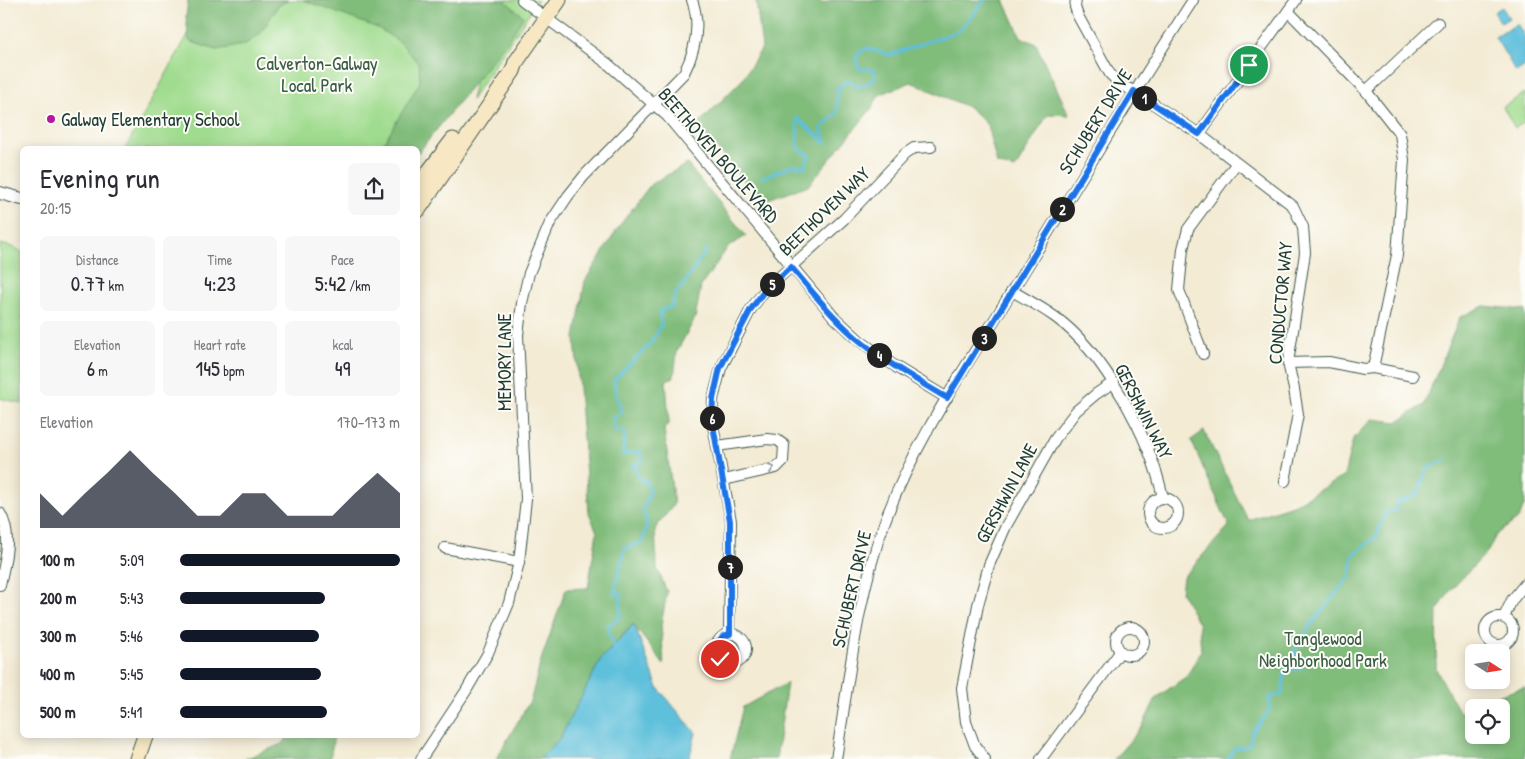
<!DOCTYPE html>
<html lang="en">
<head>
<meta charset="utf-8">
<style>
	:root { --surface:#fff; --page:#f7f7f7; --text:#2b2b33; --muted:#7c7c81; --accent:#111827 }
	body { margin:0; font-family:"Patrick Hand",sans-serif; background:var(--page); color:var(--text); height:100vh; display:flex; flex-direction:column; font-size:19px; white-space:nowrap }
	* { box-sizing:border-box; margin:0 }
	p { font-size:16px; color:var(--muted) }
	.icon { flex:none; width:28px; height:28px; fill:none; stroke:currentColor; stroke-width:2; stroke-linecap:round; stroke-linejoin:round }
	.map { position:relative; flex:1; overflow:hidden }
	.side { position:absolute; left:20px; top:146px; width:400px; height:592px; display:flex; flex-direction:column; background:var(--surface); border-radius:8px; box-shadow:0 2px 12px #0003 }
	.side>* { flex:none }
	.needle { width:32px; rotate:102deg }
	.tools { position:absolute; left:1465px; top:644px; display:grid; gap:10px }
	.tools a { display:grid; place-items:center; width:45px; height:45px; border-radius:8px; background:var(--surface); box-shadow:0 2px 12px #0003; font-size:25px }
	.pin { position:absolute; display:grid; place-items:center; width:42px; height:42px; color:#fff; margin:-21px; border:2px solid #fff; border-radius:50%; box-shadow:0 1px 5px #0007 }
	.km { position:absolute; width:25px; height:25px; margin:-12px; border-radius:50%; background:#222; color:#fff; font-size:14px; line-height:25px; text-align:center }
	.round { display:grid; place-items:center; flex:none; width:52px; height:52px; border-radius:8px; background:var(--page) }
	.headline { display:flex; align-items:center; justify-content:space-between; height:85px; padding:0 20px }
	h1 { font-size:28px; font-weight:600; line-height:38px }
	.stats { display:grid; grid-template-columns:repeat(3,1fr); gap:8px; height:85px; padding:5px 20px }
	.stats div { display:grid; align-content:center; border-radius:8px; background:var(--page); text-align:center }
	.stats b { font-size:21px; font-weight:600 }
	.stats small { font-size:14px; font-weight:400 }
	.stats p { font-size:14px }
	.chart { height:140px; padding:10px 20px }
	.chart p { display:flex; justify-content:space-between }
	.chart svg { width:100%; height:90px; margin-top:5px; fill:var(--accent); opacity:.7 }
	ul { padding:0 20px; list-style:none; font-size:16px }
	li { display:grid; grid-template-columns:80px 60px 1fr; align-items:center; height:38px }
	li i { height:12px; border-radius:6px; background:var(--accent) }
	.map>svg:first-child { display:block }
	.green { fill:#a0dc8f; stroke:#608c62 }
	.forest { fill:#80bc7a; stroke:#507c57; fill-rule:evenodd }
	.water { fill:#5ec0dc; stroke:#3e7e88 }
	.lines { fill:none; stroke-linecap:round; stroke-linejoin:round }
	.stream { stroke:#5ec0dc; stroke-width:3 }
	.minor-casing { stroke:#3f574c; stroke-width:12 }
	.tertiary-casing { stroke:#3f574c; stroke-width:14 }
	.secondary-casing { stroke:#3f574c; stroke-width:17 }
	.minor { stroke:#fff; stroke-width:10 }
	.tertiary { stroke:#fff; stroke-width:12 }
	.secondary { stroke:#f7e8c3; stroke-width:15 }
	.oneway { stroke:#8f9e9a }
	.route-casing { stroke:#fff; stroke-width:10 }
	.route { stroke:#1a73e8; stroke-width:6 }
	.poi-dot { fill:#b5179e; stroke:#fdfcf7; stroke-width:2 }
	.labels { text-anchor:middle; stroke-width:4; stroke-linejoin:round; paint-order:stroke }
	.park-label { font-size:19px; fill:#395d46; stroke:#fdfcf7 }
	.poi-label { font-size:19px; fill:#1f3d34; stroke:#fdfcf7; text-anchor:start }
	.street-label { font-size:19px; fill:#1f3d34; stroke:#fdfcf7 }
</style>
</head>
<body>
<div class="map">
<svg width="1525" height="759" viewBox="0 0 1525 759">
	<rect width="100%" height="100%" fill="#fdfcf7"/>
	<filter id="ink" filterUnits="userSpaceOnUse"><feTurbulence type="fractalNoise" baseFrequency=".02" numOctaves="2"/><feDisplacementMap in="SourceGraphic" scale="10" xChannelSelector="R" yChannelSelector="G"/><feConvolveMatrix kernelMatrix="1 2 1 2 8 2 1 2 1" color-interpolation-filters="sRGB"/></filter>
	<filter id="wash" filterUnits="userSpaceOnUse"><feTurbulence type="fractalNoise" baseFrequency=".0096" numOctaves="4" result="noise"/><feDisplacementMap in="SourceGraphic" scale="20" xChannelSelector="R" yChannelSelector="G"/><feGaussianBlur stdDeviation="1.12" result="paint"/><feColorMatrix in="noise" values="0 0 0 0 0 0 0 0 0 0 0 0 0 0 0 0 0 1.4 0 .05"/><feComposite in="paint" operator="in"/></filter>
	<g filter="url(#wash)">
		<rect width="100%" height="100%" fill="#f3ebd4"/>
		<g class="green">
			<polygon points="207,0 538,0 471,100 480,57 418,149 125,149"/>
			<polygon points="1525,93 1525,122 1515,128 1503,107"/>
			<polygon points="0,244 13,247 22,252 22,404 0,398"/>
		</g>
		<g class="forest">
			<polygon points="188,0 288,0 278,6 260,34 244,45 216,50 189,41 186,17"/>
			<polygon points="303,0 504,0 523,16 512,35 418,153 418,149 380,149 420,82 419,64 400,42 378,28"/>
			<polygon points="756,0 815,0 823,3 831,0 1004,0 1021,37 1036,44 1069,115 1048,114 1015,169 997,164 987,125 970,108 911,82 879,95 871,109 808,186 762,202 697,125 742,80 762,48"/>
			<polygon points="687,164 746,236 728,247 701,286 695,318 677,351 674,377 666,380 669,423 664,429 674,504 655,529 657,568 667,592 661,625 664,665 633,624 601,659 560,738 540,759 496,759 531,699 541,660 566,589 588,588 597,532 589,513 575,338 585,281 620,225 651,184"/>
			<path d="M1484,306L1525,310V503L1519,518L1496,535L1488,551L1450,591L1437,611L1436,669L1460,713L1503,694L1525,687V759H1114L1142,727L1156,698L1187,676L1201,651L1199,625L1181,592L1183,577L1229,526L1191,440L1204,431L1248,520L1295,504L1344,476L1353,439L1372,419L1397,422L1424,405L1460,317ZM1474,708H1501V735H1474Z"/>
			<polygon points="787,683 776,759 730,759 743,707"/>
			<polygon points="288,736 334,736 330,759 245,759 284,743"/>
		</g>
		<g class="water">
			<polygon points="1502,7 1509,18 1501,23 1494,12"/>
			<polygon points="1517,24 1525,37 1525,66 1516,72 1495,37"/>
			<polygon points="634,624 658,688 696,733 689,759 540,759 560,738 601,659"/>
		</g>
		<g class="lines">
			<g class="stream">
				<polyline points="761,178 794,165 805,167 809,155 798,148 797,118 826,143 821,128 837,113 837,89 848,80 859,87 875,79 874,70 858,68 856,56 866,48 890,55 959,31 985,0"/>
				<polyline points="614,648 607,626 620,617 621,594 614,594 625,548 643,542 647,522 643,509 650,493 647,482 640,479 633,465 642,462 641,452 623,454 625,432 614,429 613,418 622,412 616,396 614,380 650,344 661,326 660,311 672,306 676,293 683,285 707,249"/>
				<polyline points="1228,759 1234,749 1250,745 1252,733 1269,711 1269,698 1282,694 1285,670 1301,669 1303,657 1293,654 1311,625 1350,576 1353,555 1377,536 1385,513 1396,510 1397,502 1417,495 1427,469 1446,459"/>
			</g>
		</g>
	</g>
	<g filter="url(#ink)">
		<g class="lines">
			<defs>
				<g id="minor">
					<polyline points="522,0 608,64 667,116 834,317 859,340 896,367 947,398"/>
					<polyline points="1076,0 1075,7 1078,16 1110,74 1121,85 1134,91 1199,134 1293,206 1303,227 1305,253 1288,363 1294,389 1298,414 1285,481"/>
					<polyline points="1288,11 1366,91 1400,134 1404,160 1397,255 1373,368 1363,369 1329,362 1288,363"/>
					<polyline points="1366,91 1438,23"/>
					<polyline points="1199,134 1296,0"/>
					<path d="M1012,291C1026,299 1041,307 1055,317C1104,352 1151,439 1163,498"/>
					<polyline points="1203,354 1179,290 1183,249 1188,229 1236,164"/>
					<polyline points="1373,368 1413,376"/>
					<polyline points="717,446 767,439 777,440 784,445 783,461 776,468 724,480"/>
					<circle cx="1163" cy="513" r="15"/>
					<path d="M0,513C13,536 5,561 0,585"/>
					<polyline points="445,548 519,562"/>
					<circle cx="1499" cy="631" r="14"/>
					<polyline points="1504,617 1512,600 1525,584"/>
					<circle cx="1130" cy="641" r="14"/>
					<polyline points="729,633 731,521 712,420 713,399 721,368 751,309 765,290 844,219 905,154 914,148 931,147"/>
					<circle cx="731" cy="649" r="15"/>
					<path d="M421,759L466,691L488,653L509,603L519,562L526,499L518,335L522,303L529,273L550,223L568,196L584,176L684,73C696,49 701,25 692,0"/>
					<path d="M836,759C849,680 857,597 885,521C914,443 963,372 1006,301C1068,200 1129,99 1193,0"/>
					<polyline points="985,759 975,746 966,722 962,688 978,605 989,565 1006,526 1055,439 1076,411 1096,394 1114,382"/>
					<polyline points="1041,759 1120,652"/>
				</g>
				<polyline id="tertiary" points="0,193 22,199"/>
				<g id="secondary">
					<polyline points="418,190 424,178 453,140"/>
					<polyline points="418,210 513,71 516,62 559,0"/>
					<polyline points="137,759 145,736"/>
				</g>
			</defs>
			<use href="#minor" class="minor-casing"/>
			<use href="#tertiary" class="tertiary-casing"/>
			<use href="#secondary" class="secondary-casing"/>
			<use href="#minor" class="minor"/>
			<use href="#tertiary" class="tertiary"/>
			<use href="#secondary" class="secondary"/>
		</g>
		<defs><path id="oneway-chevron" d="M-2-3.5L2.5 0L-2 3.5" fill="none" stroke-width="1.6" stroke-linecap="round" stroke-linejoin="round" transform="scale(1.25)"/></defs>
		<use class="oneway" href="#oneway-chevron" transform="translate(771 468) rotate(-19)"/>
	</g>
	<g class="lines" filter="url(#ink)">
		<defs>
			<path id="route" d="M720,659L717,654V644L723,636L730,634V521L712,420L713,399L720,368L751,309L765,290L791,267C813,292 833,319 860,341C887,363 917,380 947,398L1134,91L1199,134L1249,65"/>
		</defs>
		<use href="#route" class="route-casing"/>
		<use href="#route" class="route"/>
	</g>
	<circle class="poi-dot" cx="51" cy="119" r="5"/>
	<g class="labels">
		<g class="park-label">
			<text x="317" y="70">Calverton-Galway<tspan x="317" dy="22">Local Park</tspan></text>
			<text x="1323" y="645">Tanglewood<tspan x="1323" dy="22">Neighborhood Park</tspan></text>
		</g>
		<g class="poi-label">
			<text x="61" y="126">Galway Elementary School</text>
		</g>
		<g class="street-label">
			<text transform="translate(1095 121) rotate(-58)" y="7">SCHUBERT DRIVE</text>
			<text transform="translate(719 155) rotate(49)" y="7">BEETHOVEN BOULEVARD</text>
			<text transform="translate(824 211) rotate(-44)" y="7">BEETHOVEN WAY</text>
			<text transform="translate(1280 303) rotate(-85)" y="7">CONDUCTOR WAY</text>
			<text transform="translate(504 362) rotate(-90)" y="7">MEMORY LANE</text>
			<text transform="translate(1144 411) rotate(63)" y="7">GERSHWIN WAY</text>
			<text transform="translate(1006 493) rotate(-62)" y="7">GERSHWIN LANE</text>
			<text transform="translate(851 589) rotate(-77)" y="7">SCHUBERT DRIVE</text>
		</g>
	</g>
</svg>
<div class="tools">
<a><svg class="needle" viewBox="-14 -14 28 28"><path d="M0-13l5 13h-10z" fill="#e53935"/><path d="M0 13l5-13h-10z" fill="#7c7c81"/></svg></a>
<a><svg class="icon" aria-label="locate" viewBox="0 0 24 24"><circle cx="12" cy="12" r="6"/><path d="M12 2v4M12 18v4M2 12h4M18 12h4"/></svg></a>
</div>
<div class="pin" style="left:1249px;top:65px;background:#1e9e55"><svg class="icon" aria-label="arrive" viewBox="0 0 24 24"><path d="M6 21V4h12l-3 4 3 4H6"/></svg></div>
<div class="pin" style="left:720px;top:659px;background:#d93025"><svg class="icon" aria-label="check" viewBox="0 0 24 24"><path d="M5 12l5 5 9-10"/></svg></div>
<b class="km" style="left:1144px;top:98px">1</b>
<b class="km" style="left:1062px;top:209px">2</b>
<b class="km" style="left:984px;top:338px">3</b>
<b class="km" style="left:879px;top:355px">4</b>
<b class="km" style="left:772px;top:284px">5</b>
<b class="km" style="left:712px;top:418px">6</b>
<b class="km" style="left:730px;top:567px">7</b>
<section class="side">
<div class="headline"><div><h1>Evening run</h1><p>20:15</p></div><a class="round"><svg class="icon" aria-label="share" viewBox="0 0 24 24"><path d="M12 15V3M7 8l5-5 5 5M5 13v7h14v-7"/></svg></a></div>
<div class="stats">
<div><p>Distance</p><b>0.77<small> km</small></b></div>
<div><p>Time</p><b>4:23</b></div>
<div><p>Pace</p><b>5:42<small> /km</small></b></div>
</div>
<div class="stats">
<div><p>Elevation</p><b>6<small> m</small></b></div>
<div><p>Heart rate</p><b>145<small> bpm</small></b></div>
<div><p>kcal</p><b>49</b></div>
</div>
<div class="chart"><p><span>Elevation</span>170–173 m</p>
<svg viewBox="0 0 160 44" preserveAspectRatio="none"><path d="M0 44V27L10 38L20 27L30 17L40 6L50 17L60 27L70 38L80 38L90 27L100 27L110 38L120 38L130 38L140 27L150 17L160 27V44z"/></svg>
</div>
<ul>
<li><b>100 m</b>5:09<i style="width:100%"></i></li>
<li><b>200 m</b>5:43<i style="width:66%"></i></li>
<li><b>300 m</b>5:46<i style="width:63%"></i></li>
<li><b>400 m</b>5:45<i style="width:64%"></i></li>
<li><b>500 m</b>5:41<i style="width:67%"></i></li>
</ul>
</section>
</div>
</body>
</html>
